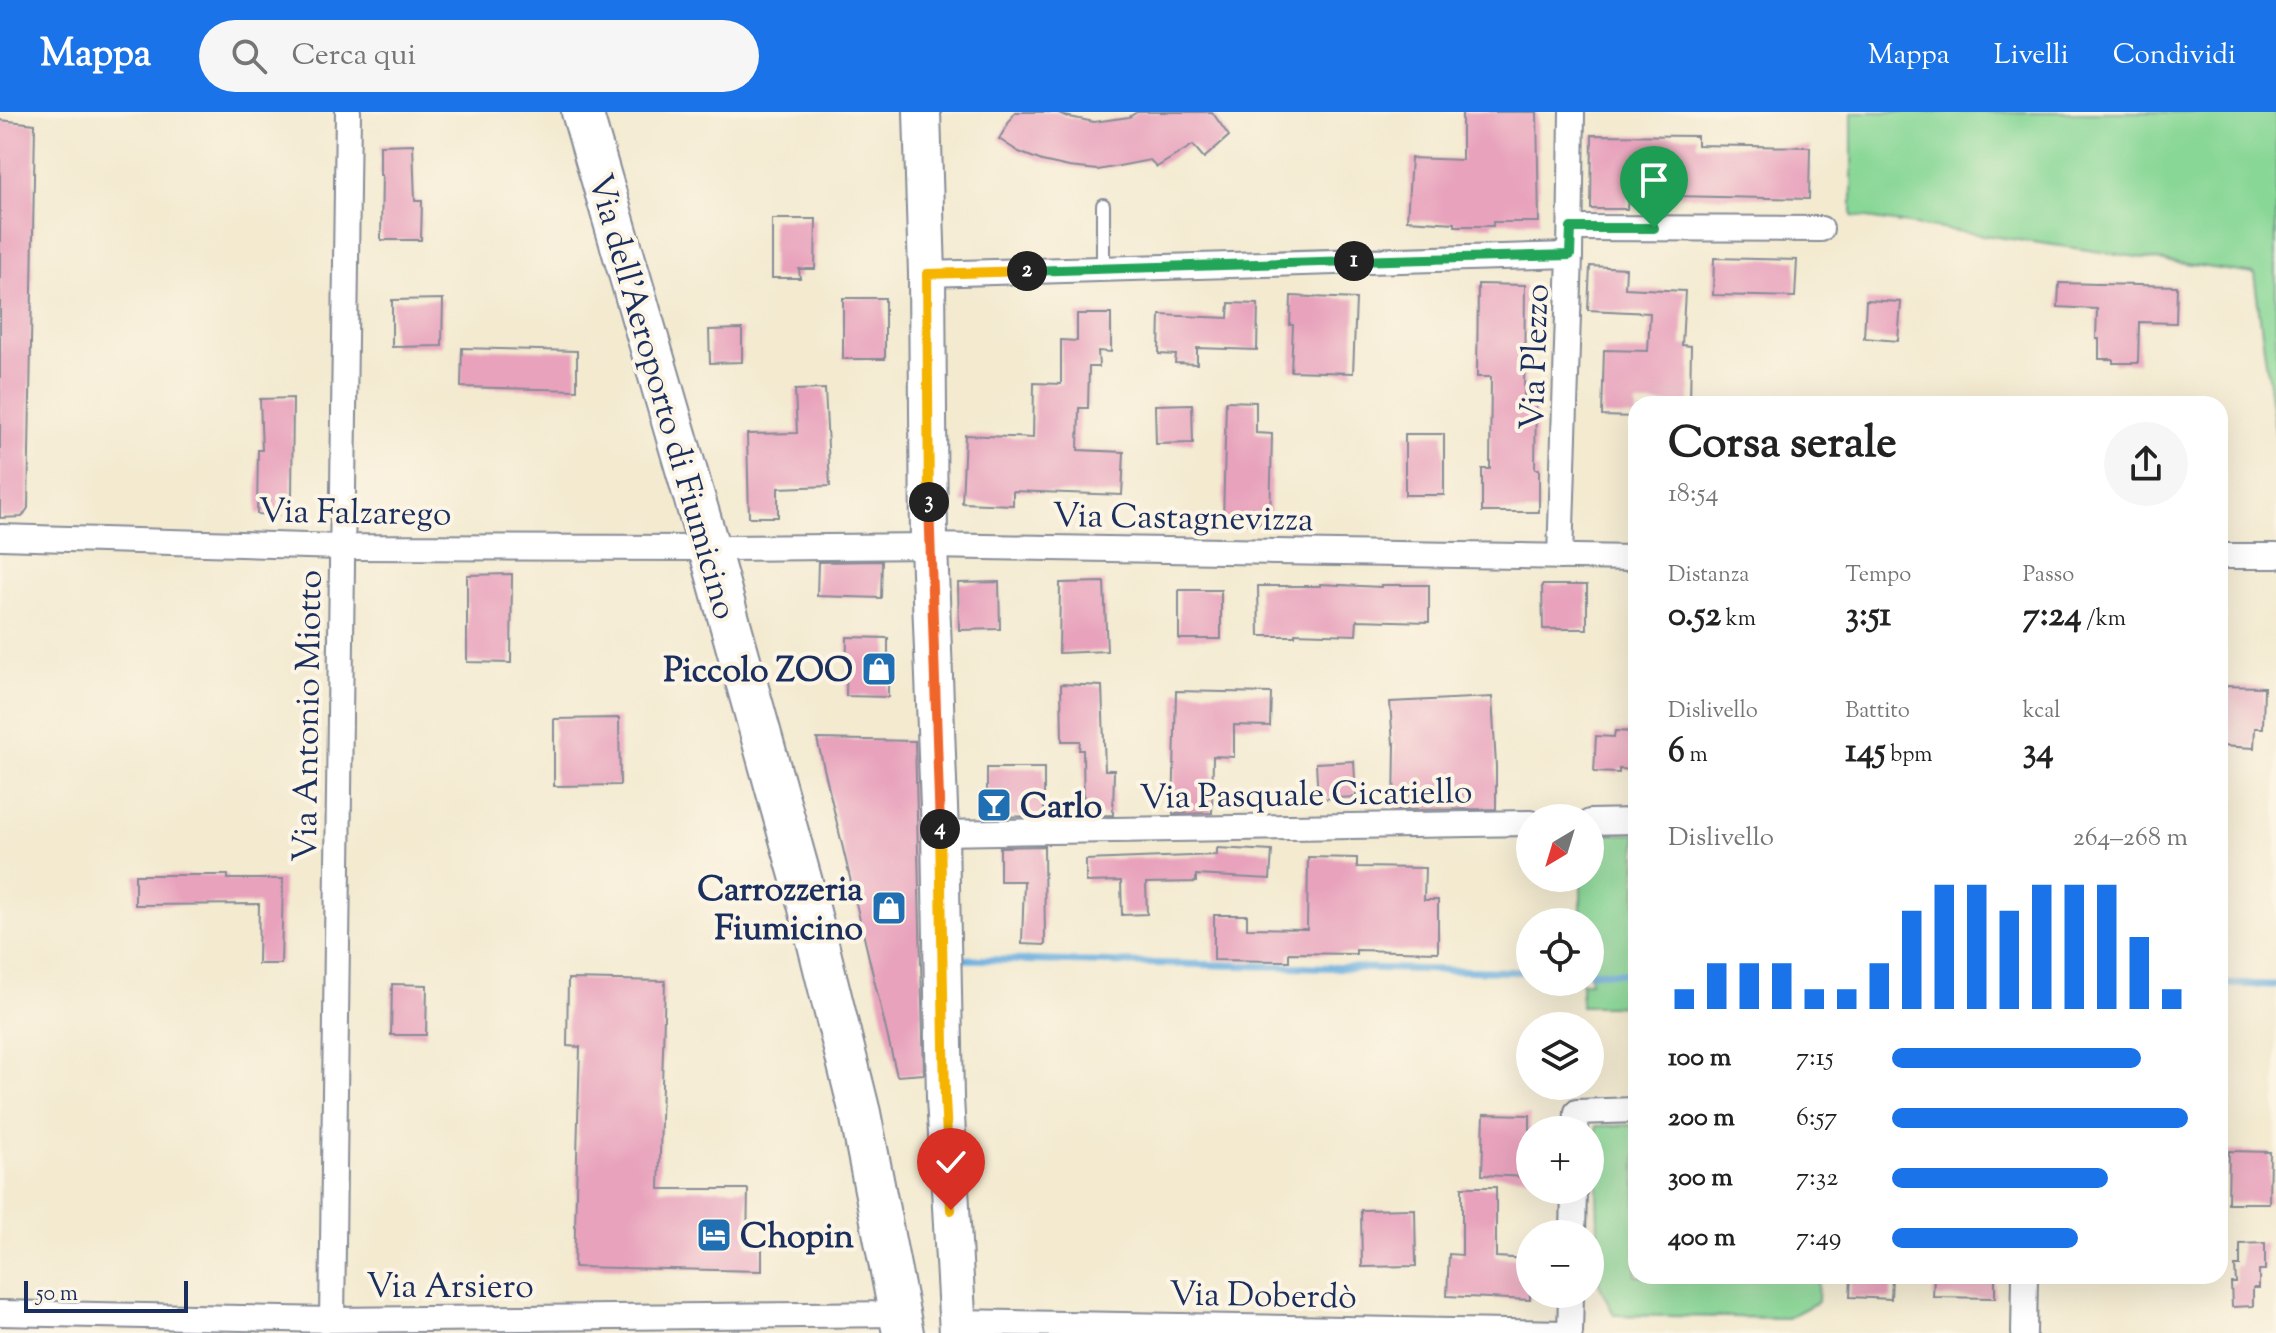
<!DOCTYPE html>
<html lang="it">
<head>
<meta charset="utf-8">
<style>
	:root { --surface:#fff; --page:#f6f6f6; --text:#222; --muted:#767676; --accent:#1a73e8 }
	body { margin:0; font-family:"Sorts Mill Goudy",serif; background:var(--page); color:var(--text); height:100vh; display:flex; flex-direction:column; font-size:30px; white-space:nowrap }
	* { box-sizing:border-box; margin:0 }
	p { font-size:26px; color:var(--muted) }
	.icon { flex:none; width:44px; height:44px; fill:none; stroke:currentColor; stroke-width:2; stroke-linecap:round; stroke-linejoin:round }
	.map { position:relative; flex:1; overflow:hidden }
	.drawer { position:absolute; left:1628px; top:284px; width:600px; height:888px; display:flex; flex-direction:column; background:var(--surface); border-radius:24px; box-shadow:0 8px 32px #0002 }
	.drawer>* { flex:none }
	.needle { width:52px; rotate:218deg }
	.fabs { position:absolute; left:1516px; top:692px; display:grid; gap:16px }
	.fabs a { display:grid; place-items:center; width:88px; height:88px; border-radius:50%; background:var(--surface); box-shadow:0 8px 32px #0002; font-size:40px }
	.scale { position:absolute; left:24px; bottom:20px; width:164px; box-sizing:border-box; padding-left:8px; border:4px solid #1b2f5e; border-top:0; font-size:22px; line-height:28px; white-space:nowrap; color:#1b2f5e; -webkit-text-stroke:6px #fcf5e5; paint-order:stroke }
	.pin { position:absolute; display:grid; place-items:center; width:68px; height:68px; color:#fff; margin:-82px -34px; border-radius:50% 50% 50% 0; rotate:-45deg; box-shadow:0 0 8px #0007 }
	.pin .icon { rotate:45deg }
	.km { position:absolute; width:40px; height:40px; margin:-20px; border-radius:50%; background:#222; color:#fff; font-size:22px; line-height:40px; text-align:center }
	.round { display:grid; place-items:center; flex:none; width:84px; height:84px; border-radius:42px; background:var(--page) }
	.summary { display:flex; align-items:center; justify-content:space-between; height:136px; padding:0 40px }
	h1 { font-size:44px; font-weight:800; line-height:60px }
	.figures { display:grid; grid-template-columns:repeat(3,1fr); gap:12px; height:136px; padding:8px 40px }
	.figures div { display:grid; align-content:center }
	.figures b { font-size:34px; font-weight:800 }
	.figures small { font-size:22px; font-weight:400 }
	.figures p { font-size:22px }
	.chart { height:224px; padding:16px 40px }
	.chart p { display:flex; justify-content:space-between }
	.chart svg { width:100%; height:144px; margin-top:8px; stroke:var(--accent); stroke-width:6 }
	ul { padding:0 40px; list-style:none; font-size:26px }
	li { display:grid; grid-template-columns:128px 96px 1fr; align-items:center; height:60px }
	li i { height:20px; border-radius:10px; background:var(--accent) }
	header { display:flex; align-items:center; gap:48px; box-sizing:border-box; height:112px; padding:0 40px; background:var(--accent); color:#fff }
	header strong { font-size:38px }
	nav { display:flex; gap:44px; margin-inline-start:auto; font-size:28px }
	.search { width:560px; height:72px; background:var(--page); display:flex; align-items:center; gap:20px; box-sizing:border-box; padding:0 28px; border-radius:44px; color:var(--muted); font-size:30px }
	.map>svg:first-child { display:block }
	.green { fill:#88d796; stroke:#52837a; stroke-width:2 }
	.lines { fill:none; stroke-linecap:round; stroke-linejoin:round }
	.stream { stroke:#69aedf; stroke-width:7 }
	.building { fill:#e8a2bc }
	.lane-casing { stroke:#878c97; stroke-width:16 }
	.street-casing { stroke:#878c97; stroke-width:28 }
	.secondary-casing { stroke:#878c97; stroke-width:40 }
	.primary-casing { stroke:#878c97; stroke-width:44 }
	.lane { stroke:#fff; stroke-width:12 }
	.street { stroke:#fff; stroke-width:24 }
	.secondary { stroke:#fff; stroke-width:36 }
	.primary { stroke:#fff; stroke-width:40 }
	.split-1-casing { stroke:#fff; stroke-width:16 }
	.split-2-casing { stroke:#fff; stroke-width:16 }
	.split-3-casing { stroke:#fff; stroke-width:16 }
	.split-4-casing { stroke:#fff; stroke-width:16 }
	.split-5-casing { stroke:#fff; stroke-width:16 }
	.split-1 { stroke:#22a559; stroke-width:10 }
	.split-2 { stroke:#22a559; stroke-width:10 }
	.split-3 { stroke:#f5b400; stroke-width:10 }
	.split-4 { stroke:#f0652b; stroke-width:10 }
	.split-5 { stroke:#f5b400; stroke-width:10 }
	.labels { text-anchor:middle; stroke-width:8; stroke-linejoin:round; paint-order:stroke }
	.street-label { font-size:34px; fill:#1b2f5e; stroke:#fcf5e5 }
	.poi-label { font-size:34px; font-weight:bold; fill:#1b2f5e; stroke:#fcf5e5; text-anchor:end }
</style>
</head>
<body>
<header>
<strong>Mappa</strong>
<div class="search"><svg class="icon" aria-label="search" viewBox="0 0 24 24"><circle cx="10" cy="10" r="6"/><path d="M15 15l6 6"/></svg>Cerca qui</div>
<nav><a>Mappa</a><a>Livelli</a><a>Condividi</a></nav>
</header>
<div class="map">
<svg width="2276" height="1221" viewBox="0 0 2276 1221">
	<rect width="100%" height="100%" fill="#fcf5e5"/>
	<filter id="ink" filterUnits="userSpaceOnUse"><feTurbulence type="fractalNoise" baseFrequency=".0125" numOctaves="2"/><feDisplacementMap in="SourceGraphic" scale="16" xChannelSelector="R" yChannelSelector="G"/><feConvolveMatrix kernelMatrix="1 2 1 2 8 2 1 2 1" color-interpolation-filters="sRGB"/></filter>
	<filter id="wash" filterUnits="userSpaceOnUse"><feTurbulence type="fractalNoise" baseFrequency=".006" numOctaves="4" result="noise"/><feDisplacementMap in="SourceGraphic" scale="32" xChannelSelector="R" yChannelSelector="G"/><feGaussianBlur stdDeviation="1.8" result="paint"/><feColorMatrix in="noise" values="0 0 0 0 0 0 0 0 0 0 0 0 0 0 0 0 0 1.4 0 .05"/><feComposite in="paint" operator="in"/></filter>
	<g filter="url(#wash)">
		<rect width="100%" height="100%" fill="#f3ead0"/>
		<g class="green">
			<polygon points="1852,0 2276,0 2276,323 2254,162 1852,104"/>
			<polygon points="1590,722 1636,722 1636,894 1581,894 1581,870 1590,870 1590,810 1581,810 1581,766 1590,766"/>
			<polygon points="1636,1013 1636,1164 1819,1164 1818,1190 1787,1206 1614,1203 1599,1172 1596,1014"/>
		</g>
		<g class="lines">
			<g class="stream">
				<polyline points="958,847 1530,860"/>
				<polyline points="1590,860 1636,861"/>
				<polyline points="2220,872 2276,873"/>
			</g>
		</g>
		<g id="blocks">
			<g class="building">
				<polygon points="1015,0 1057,0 1065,4 1094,10 1129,5 1137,0 1212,0 1229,24 1204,46 1193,33 1157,55 1150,48 1098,58 1069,55 1042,49 1019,40 999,27"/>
				<polygon points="1462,0 1537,0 1539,110 1493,110 1493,114 1455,114 1455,111 1407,108 1411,46 1462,48"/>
				<polygon points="0,8 35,12 28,396 22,405 0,406"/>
				<polygon points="1592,23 1697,24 1697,33 1810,35 1809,87 1628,83 1627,97 1591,97"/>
				<polygon points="413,32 415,89 422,89 421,128 381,128 382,63 380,63 380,33"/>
				<polygon points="772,107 816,107 815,157 799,157 800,166 772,166"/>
				<polygon points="1714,146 1797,148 1795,185 1713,183"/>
				<polygon points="1590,154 1626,156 1625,176 1685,179 1682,233 1691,234 1690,292 1636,292 1636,305 1602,304 1604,238 1648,239 1650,201 1588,198"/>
				<polygon points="2059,171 2177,174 2176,211 2139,210 2138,251 2113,251 2113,247 2099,247 2099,227 2096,227 2097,197 2058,195"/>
				<polygon points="1478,172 1525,173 1524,287 1536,287 1535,357 1539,357 1539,400 1482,400 1482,357 1490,357 1491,265 1477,265"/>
				<polygon points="1291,184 1356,187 1353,261 1291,259 1293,213 1290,213"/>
				<rect x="843" y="186" width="42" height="61"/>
				<polygon points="443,187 442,234 392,235 392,188"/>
				<polygon points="1866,188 1901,190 1898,229 1864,226"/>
				<polygon points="1229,191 1258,192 1257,238 1197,236 1197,252 1175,251 1176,243 1159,242 1160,203 1228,206"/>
				<polygon points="1077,202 1111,202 1111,240 1098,239 1099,255 1089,255 1088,296 1079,296 1078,338 1124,340 1122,383 1013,379 1013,393 962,391 965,323 1033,326 1034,271 1061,272 1061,228 1077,229"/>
				<polygon points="742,217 742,250 710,251 709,218"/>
				<polygon points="462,236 577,239 577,278 461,275"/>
				<polygon points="825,277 830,374 778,376 778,405 749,405 747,322 797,321 795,278"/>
				<polygon points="293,286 292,386 279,386 279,403 257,402 258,338 262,338 260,287"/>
				<polygon points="1226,289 1256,290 1256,321 1272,322 1270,412 1223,411"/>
				<polygon points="1192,292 1193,331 1156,332 1155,293"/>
				<rect x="1405" y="322" width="39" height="61"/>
				<polygon points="882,449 881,486 817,484 818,450"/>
				<polygon points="512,462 511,551 467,550 467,463"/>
				<polygon points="999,470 1000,517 959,518 958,471"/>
				<polygon points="1104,470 1107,539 1059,541 1060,471"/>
				<polygon points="1320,472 1381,475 1381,473 1429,473 1429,510 1357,508 1356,523 1295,521 1295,524 1259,524 1258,474 1320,474"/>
				<polygon points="1542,473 1587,473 1587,517 1543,517"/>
				<rect x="1179" y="478" width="42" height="49"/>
				<polygon points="847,525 888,526 888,585 846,584"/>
				<polygon points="1061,572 1102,574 1105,658 1114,658 1113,703 1084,704 1083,638 1079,638 1080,629 1062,629"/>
				<polygon points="2220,574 2264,575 2263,616 2255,616 2254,636 2220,634"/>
				<polygon points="1176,579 1271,581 1270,614 1234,613 1234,645 1213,644 1212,701 1173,702"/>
				<polygon points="1492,585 1496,654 1496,697 1394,698 1395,631 1393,632 1390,590"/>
				<polygon points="619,606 620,673 554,674 554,607"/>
				<polygon points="1615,619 1636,620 1636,658 1619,657 1619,661 1594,660 1596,624 1614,625"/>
				<polygon points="817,627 915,629 924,962 897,964"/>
				<polygon points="1354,649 1356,685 1318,687 1316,651"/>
				<polygon points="987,656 1044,656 1044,704 987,705"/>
				<polygon points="1044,734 1045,833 1022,832 1024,769 1000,769 1000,735"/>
				<polygon points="1217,736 1272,739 1270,767 1196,763 1196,770 1146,771 1147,802 1122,803 1121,769 1086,770 1086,748 1217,743"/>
				<polygon points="1308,745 1357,746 1357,755 1425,756 1424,788 1438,788 1438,840 1356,838 1356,842 1289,841 1289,849 1214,848 1214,803 1247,803 1247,816 1307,817"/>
				<polygon points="135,763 228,763 228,767 283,767 281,852 258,852 259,792 135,793"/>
				<polygon points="568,867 665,869 659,1077 748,1077 747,1134 762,1135 762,1159 574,1155 580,935 567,934"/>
				<polygon points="392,872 427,873 426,923 391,923"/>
				<polygon points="1484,1002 1530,1003 1530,1065 1482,1063"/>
				<polygon points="2229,1039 2270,1040 2269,1091 2228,1091"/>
				<polygon points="1462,1075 1496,1075 1496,1145 1530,1147 1530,1188 1447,1184 1449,1142 1462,1143"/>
				<polygon points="1415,1097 1416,1154 1362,1155 1361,1098"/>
				<polygon points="2265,1131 2265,1158 2259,1158 2259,1176 2253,1176 2253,1194 2232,1195 2231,1171 2236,1171 2235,1154 2240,1154 2240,1132"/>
				<polygon points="1851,1164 1892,1164 1891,1187 1850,1185"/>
				<polygon points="1934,1164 1995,1164 1995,1186 1933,1185"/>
			</g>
		</g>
	</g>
	<g filter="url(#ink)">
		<use href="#blocks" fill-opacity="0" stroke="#878c97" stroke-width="2"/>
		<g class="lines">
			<defs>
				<polyline id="lane" points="1103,93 1103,157"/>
				<g id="street">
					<polyline points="1571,116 1821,117"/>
					<polyline points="927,162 1570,143"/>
					<polyline points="0,425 342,435 709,436"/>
					<polyline points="729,436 929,434 1636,446"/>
					<polyline points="2220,444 2276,444"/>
					<polyline points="1560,445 1570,143 1572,0"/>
					<polyline points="1590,710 1636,709"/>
					<polyline points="940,721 1530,711"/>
					<polyline points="1576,1018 1577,1000 1636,998"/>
					<polyline points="1573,1122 1574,1078"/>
					<polyline points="0,1201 332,1208 900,1202"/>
					<polyline points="332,1208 348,0"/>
					<polyline points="957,1210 1567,1221"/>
					<polyline points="1570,1221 1571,1182"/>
					<polyline points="2024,1221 2025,1164"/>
				</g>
				<polyline id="secondary" points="922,0 927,162 929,434 940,721 945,986 958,1221"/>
				<polyline id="primary" points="582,0 709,436 808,792 860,1001 903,1221"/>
			</defs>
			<use href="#lane" class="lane-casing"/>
			<use href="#street" class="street-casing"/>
			<use href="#secondary" class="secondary-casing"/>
			<use href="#primary" class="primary-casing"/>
			<use href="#lane" class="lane"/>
			<use href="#street" class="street"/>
			<use href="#secondary" class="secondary"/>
			<use href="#primary" class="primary"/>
		</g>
	</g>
	<g class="lines" filter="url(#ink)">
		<defs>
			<polyline id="split-1" points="1354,149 1570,143 1571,116 1654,116"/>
			<polyline id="split-2" points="1027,159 1354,149"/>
			<polyline id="split-3" points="929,390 927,162 1027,159"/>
			<polyline id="split-4" points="929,390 940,717"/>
			<polyline id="split-5" points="940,717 945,986 951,1098"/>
		</defs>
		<use href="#split-1" class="split-1-casing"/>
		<use href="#split-2" class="split-2-casing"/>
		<use href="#split-3" class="split-3-casing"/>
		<use href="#split-4" class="split-4-casing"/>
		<use href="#split-5" class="split-5-casing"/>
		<use href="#split-1" class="split-1"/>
		<use href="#split-2" class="split-2"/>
		<use href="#split-3" class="split-3"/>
		<use href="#split-4" class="split-4"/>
		<use href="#split-5" class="split-5"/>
	</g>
	<defs>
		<symbol id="shop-square" viewBox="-11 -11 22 22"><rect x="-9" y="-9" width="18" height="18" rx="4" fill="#1f6fb2" stroke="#fcf5e5"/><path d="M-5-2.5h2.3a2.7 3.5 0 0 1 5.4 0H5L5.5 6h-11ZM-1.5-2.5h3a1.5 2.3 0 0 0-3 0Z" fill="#fff"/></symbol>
		<symbol id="bar-square" viewBox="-11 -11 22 22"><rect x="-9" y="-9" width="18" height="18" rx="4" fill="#1f6fb2" stroke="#fcf5e5"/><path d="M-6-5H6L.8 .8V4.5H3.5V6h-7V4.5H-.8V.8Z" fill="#fff"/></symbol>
		<symbol id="hotel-square" viewBox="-11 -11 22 22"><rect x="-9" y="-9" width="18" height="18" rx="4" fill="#1f6fb2" stroke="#fcf5e5"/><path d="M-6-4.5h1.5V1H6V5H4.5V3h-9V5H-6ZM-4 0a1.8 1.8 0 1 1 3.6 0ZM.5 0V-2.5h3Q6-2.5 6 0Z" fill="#fff"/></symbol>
	</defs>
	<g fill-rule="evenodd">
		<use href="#shop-square" x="859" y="537" width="40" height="40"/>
		<use href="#bar-square" x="974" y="673" width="40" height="40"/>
		<use href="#shop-square" x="869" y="776" width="40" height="40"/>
		<use href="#hotel-square" x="694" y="1103" width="40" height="40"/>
	</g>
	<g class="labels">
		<g class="street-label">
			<text transform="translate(1533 245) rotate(-88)" y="12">Via Plezzo</text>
			<text transform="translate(664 284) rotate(74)" y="12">Via dell'Aeroporto di Fiumicino</text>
			<text transform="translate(355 399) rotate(1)" y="12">Via Falzarego</text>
			<text transform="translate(1183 404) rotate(1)" y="12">Via Castagnevizza</text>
			<text transform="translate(306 604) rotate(-89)" y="12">Via Antonio Miotto</text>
			<text transform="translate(1306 681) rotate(-1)" y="12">Via Pasquale Cicatiello</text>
			<text x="450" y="1185">Via Arsiero</text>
			<text transform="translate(1263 1182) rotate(1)" y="12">Via Doberdò</text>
		</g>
		<g class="poi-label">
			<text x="853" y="569">Piccolo ZOO</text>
			<text x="1020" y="705" text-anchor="start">Carlo</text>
			<text x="863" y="788">Carrozzeria<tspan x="863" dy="39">Fiumicino</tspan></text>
			<text x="740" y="1135" text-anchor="start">Chopin</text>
		</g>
	</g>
</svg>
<div class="fabs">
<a><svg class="needle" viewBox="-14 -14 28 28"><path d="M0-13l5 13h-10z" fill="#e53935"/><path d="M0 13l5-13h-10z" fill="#767676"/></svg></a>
<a><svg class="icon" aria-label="locate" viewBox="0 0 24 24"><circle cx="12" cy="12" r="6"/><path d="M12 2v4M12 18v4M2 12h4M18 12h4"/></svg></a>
<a><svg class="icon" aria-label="layers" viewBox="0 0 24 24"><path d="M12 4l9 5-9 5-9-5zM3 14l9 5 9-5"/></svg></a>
<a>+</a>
<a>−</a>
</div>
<div class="scale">50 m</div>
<div class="pin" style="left:1654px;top:116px;background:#1e9e55"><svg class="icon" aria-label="arrive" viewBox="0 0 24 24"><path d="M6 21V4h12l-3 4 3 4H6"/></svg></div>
<div class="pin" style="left:951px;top:1098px;background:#d93025"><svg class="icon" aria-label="check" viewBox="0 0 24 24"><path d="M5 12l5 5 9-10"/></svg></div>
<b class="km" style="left:1354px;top:149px">1</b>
<b class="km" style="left:1027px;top:159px">2</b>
<b class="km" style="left:929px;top:390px">3</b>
<b class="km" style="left:940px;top:717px">4</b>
<section class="drawer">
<div class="summary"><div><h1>Corsa serale</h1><p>18:54</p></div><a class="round"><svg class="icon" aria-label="share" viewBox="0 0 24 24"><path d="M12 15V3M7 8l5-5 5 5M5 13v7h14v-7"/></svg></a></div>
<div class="figures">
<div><p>Distanza</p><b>0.52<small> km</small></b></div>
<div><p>Tempo</p><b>3:51</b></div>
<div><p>Passo</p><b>7:24<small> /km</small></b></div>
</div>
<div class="figures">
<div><p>Dislivello</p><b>6<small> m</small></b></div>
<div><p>Battito</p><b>145<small> bpm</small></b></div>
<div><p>kcal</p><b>34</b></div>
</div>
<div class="chart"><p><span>Dislivello</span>264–268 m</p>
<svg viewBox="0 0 160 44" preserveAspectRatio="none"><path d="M5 44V38M15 44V30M25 44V30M35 44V30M45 44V38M55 44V38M65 44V30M75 44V14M85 44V6M95 44V6M105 44V14M115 44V6M125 44V6M135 44V6M145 44V22M155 44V38"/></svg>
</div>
<ul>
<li><b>100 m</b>7:15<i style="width:84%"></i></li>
<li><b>200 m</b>6:57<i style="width:100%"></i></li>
<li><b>300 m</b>7:32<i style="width:73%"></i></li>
<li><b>400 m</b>7:49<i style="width:63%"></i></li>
</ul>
</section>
</div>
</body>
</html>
